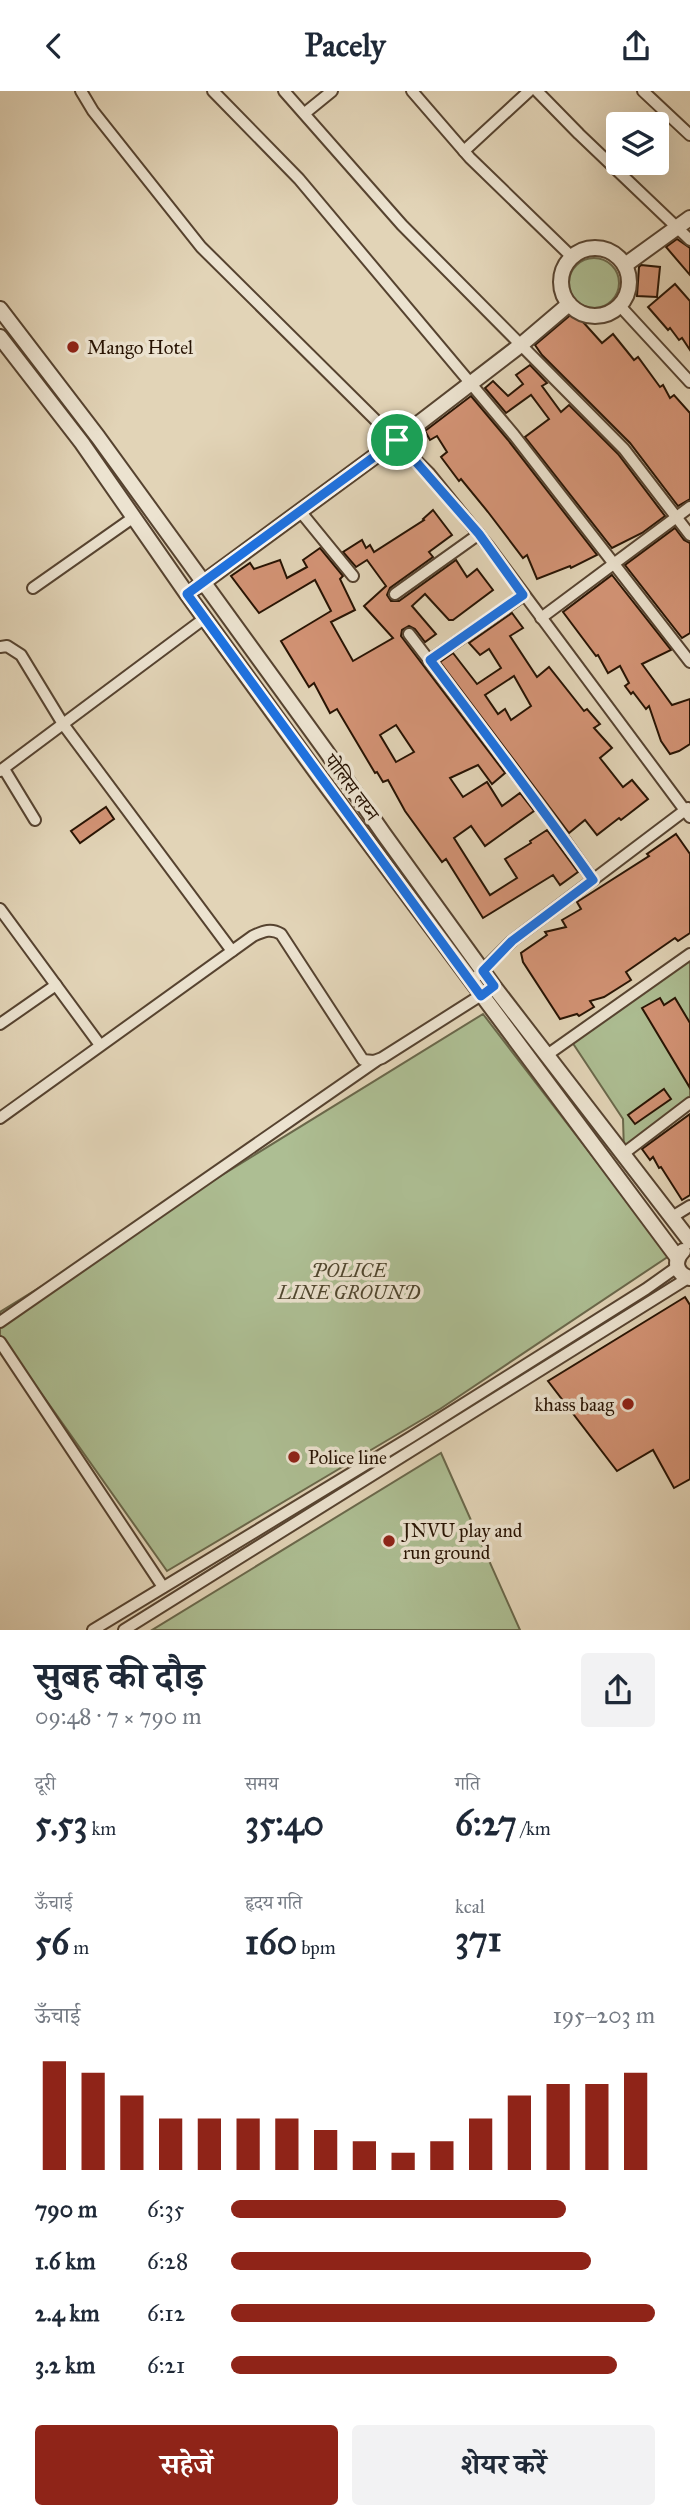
<!DOCTYPE html>
<html lang="hi">
<head>
<meta charset="utf-8">
<style>
	:root { --surface:#fff; --page:#f2f2f3; --text:#1f2937; --muted:#747a83; --accent:#8f2418 }
	body { margin:0; font-family:"IM FELL Great Primer","Noto Serif Devanagari",serif; background:var(--page); color:var(--text); height:100vh; display:flex; flex-direction:column; font-size:26px; white-space:nowrap }
	* { box-sizing:border-box; margin:0 }
	p { font-size:23px; color:var(--muted) }
	.icon { flex:none; width:38px; height:38px; fill:none; stroke:currentColor; stroke-width:2; stroke-linecap:round; stroke-linejoin:round }
	.map { position:relative; height:1539px; overflow:hidden }
	.drawer { display:flex; flex-direction:column; background:var(--surface); flex:1 }
	.drawer>* { flex:none }
	.tools { position:absolute; left:606px; top:21px; display:grid; gap:14px }
	.tools a { display:grid; place-items:center; width:63px; height:63px; border-radius:7px; background:var(--surface); box-shadow:0 7px 28px #0002; font-size:35px }
	.pin { position:absolute; display:grid; place-items:center; width:60px; height:60px; color:#fff; margin:-30px; border:4px solid #fff; border-radius:50%; box-shadow:0 2px 7px #0007 }
	.round { display:grid; place-items:center; flex:none; width:74px; height:74px; border-radius:7px; background:var(--page) }
	.headline { display:flex; align-items:center; justify-content:space-between; height:119px; padding:0 35px }
	h1 { font-size:38px; font-weight:700; line-height:52px }
	.metrics { display:grid; grid-template-columns:repeat(3,1fr); gap:10px; height:119px; padding:7px 35px }
	.metrics div { display:grid; align-content:center }
	.metrics b { font-size:35px; font-weight:700 }
	.metrics small { font-size:19px; font-weight:400 }
	.metrics p { font-size:19px }
	.chart { height:196px; padding:14px 35px }
	.chart p { display:flex; justify-content:space-between }
	.chart svg { width:100%; height:126px; margin-top:7px; stroke:var(--accent); stroke-width:6 }
	.cta { display:flex; gap:14px; margin-top:auto; padding:14px 35px }
	.cta a { flex:1; height:80px; border-radius:7px; background:var(--accent); color:#fff; font-size:28px; font-weight:700; line-height:80px; text-align:center }
	.cta a+a { background:var(--page); color:var(--text) }
	ul { padding:0 35px; list-style:none; font-size:23px }
	li { display:grid; grid-template-columns:112px 84px 1fr; align-items:center; height:52px }
	li i { height:18px; border-radius:9px; background:var(--accent) }
	header { display:flex; justify-content:space-between; align-items:center; height:91px; padding:0 35px; background:var(--surface); font-size:32px; font-weight:700 }
	.map>svg:first-child { display:block }
	.green { fill:#adbe93; stroke:#6a684b; stroke-width:2 }
	.building { fill:#d39375; stroke:#271303; stroke-width:2; fill-rule:evenodd }
	.lines { fill:none; stroke-linecap:round; stroke-linejoin:round }
	.minor-casing { stroke:#564330; stroke-width:14 }
	.tertiary-casing { stroke:#564330; stroke-width:18 }
	.minor { stroke:#ece3d0; stroke-width:10 }
	.tertiary { stroke:#ece3d0; stroke-width:14 }
	.route-casing { stroke:#fff; stroke-width:14 }
	.route { stroke:#1a73e8; stroke-width:9 }
	.poi-dot { fill:#8f2418; stroke:#ece3d0; stroke-width:2.5 }
	.labels { text-anchor:middle; stroke-width:7; stroke-linejoin:round; paint-order:stroke }
	.poi-label { font-size:19px; fill:#271303; stroke:#ece3d0; text-anchor:start }
	.street-label { font-size:19px; fill:#271303; stroke:#ece3d0 }
	.park-label { font-size:19px; font-style:italic; fill:#4f462e; stroke:#ece3d0 }
</style>
</head>
<body>
<header><svg class="icon" aria-label="back" viewBox="0 0 24 24"><path d="M15 5l-7 7 7 7"/></svg>Pacely<svg class="icon" aria-label="share" viewBox="0 0 24 24"><path d="M12 15V3M7 8l5-5 5 5M5 13v7h14v-7"/></svg></header>
<div class="map">
<svg width="690" height="1539" viewBox="0 0 690 1539">
	<rect width="100%" height="100%" fill="#e2d4b7"/>
	<filter id="stains"><feTurbulence type="fractalNoise" baseFrequency=".00286" numOctaves="4"/><feColorMatrix values="0 0 0 0 .2 0 0 0 0 .09 0 0 0 0 .02 0 0 0 .5 -.17"/></filter>
	<radialGradient id="worn" r=".72"><stop offset=".6" stop-color="#630" stop-opacity="0"/><stop offset="1" stop-color="#630" stop-opacity=".3"/></radialGradient>
	<g class="green">
		<circle cx="594" cy="192" r="25"/>
		<polygon points="690,863 690,1011 624,1060 623,1028 572,951"/>
		<polygon points="483,923 669,1165 440,1318 167,1480 0,1244 0,1221"/>
		<polygon points="441,1362 520,1539 152,1539"/>
	</g>
	<g class="building">
		<polygon points="677,148 690,157 690,184 666,156"/>
		<polygon points="641,174 660,176 657,206 637,205 639,176"/>
		<polygon points="675,193 690,210 690,259 682,247 679,249 670,237 668,239 648,216"/>
		<polygon points="574,221 602,252 613,243 634,269 638,266 660,296 663,294 670,307 674,304 690,322 690,408 678,415 630,352 542,264 535,254"/>
		<polygon points="530,274 547,292 542,295 561,321 569,314 618,363 665,425 642,442 612,457 525,346 549,328 531,304 506,322 485,297 493,290 508,305 523,293 516,284"/>
		<polygon points="471,305 508,349 597,464 571,477 570,475 537,488 527,464 523,467 488,421 461,388 459,390 441,366 447,361 437,345 430,349 425,340"/>
		<path d="M433,419L452,444L429,461L433,466L390,497L387,504L391,510H399L456,469L467,486L477,478L493,499L453,529H449L425,503L412,515L436,543L425,551L415,538L409,535L402,539L401,545L505,682L492,693L478,674L450,687L463,706L487,691L502,715L520,702L534,720L485,755L471,735L454,747L490,804L517,787L505,768L531,752L530,750L547,739L578,781L560,794L553,784L483,827L446,768L442,771L405,720L388,689L383,691L377,681L375,682L337,618L330,622L314,592L309,596L281,550L331,520L315,489L259,522L231,485L250,472L254,478L280,469L287,487L307,476L303,469L320,457L343,485L340,488L355,519L331,531L353,570L393,547L364,515L386,495L367,469L356,476L343,461L362,449L366,457L370,454L374,461L424,429L423,428ZM396,634L414,661L396,671L380,644Z"/>
		<polygon points="675,437 684,449 690,452 690,542 682,547 625,474"/>
		<polygon points="612,484 671,559 642,573 672,614 690,608 690,653 679,660 670,663 661,650 649,615 646,618 633,601 631,603 625,595 629,592 620,575 608,582 598,564 596,565 563,521"/>
		<path d="M512,522L523,537L510,545L537,586L549,576L584,620L587,618L600,633L594,637L612,657L600,667L623,696L632,689L648,708L621,729L619,727L597,744L585,729L569,742L440,571L453,562L477,593L501,577L489,558L480,564L469,552ZM514,585L531,615L511,629L505,618L498,623L485,604Z"/>
		<polygon points="106,716 114,728 80,752 71,740"/>
		<polygon points="676,743 690,763 690,842 678,850 675,847 626,881 631,889 604,906 590,910 594,916 579,925 577,923 560,928 523,871 521,862 547,844 545,841 566,836 562,829 581,818 577,811 649,765 647,763"/>
		<polygon points="660,907 664,914 675,907 690,932 690,997 642,917"/>
		<polygon points="664,998 671,1008 635,1033 628,1024"/>
		<polygon points="690,1023 690,1104 682,1109 661,1076 659,1077 653,1066 650,1069 642,1058"/>
		<polygon points="685,1206 690,1214 690,1388 674,1397 653,1359 617,1380 548,1290"/>
	</g>
	<g class="lines">
		<defs>
			<g id="minor">
				<polyline points="81,0 93,20 201,156 429,382 489,456 690,726"/>
				<polyline points="213,0 299,88 514,344 690,571"/>
				<polyline points="284,0 402,134 624,358 690,444"/>
				<polyline points="412,0 470,67 572,166"/>
				<polyline points="537,0 579,43 690,149"/>
				<polyline points="643,0 690,44"/>
				<polyline points="305,22 332,0"/>
				<polyline points="464,60 529,0"/>
				<polyline points="620,215 690,291"/>
				<polyline points="300,420 353,485"/>
				<polyline points="33,497 134,426"/>
				<polyline points="395,503 479,443"/>
				<polyline points="541,527 690,416"/>
				<polyline points="409,543 544,720 593,789"/>
				<polyline points="0,556 7,555 21,564 63,633 232,860"/>
				<polyline points="430,569 524,504"/>
				<polyline points="4,678 35,729"/>
				<polyline points="0,680 205,527"/>
				<polyline points="0,818 100,954"/>
				<polyline points="471,891 512,850 688,717"/>
				<polyline points="0,933 56,894"/>
				<polyline points="547,964 690,863"/>
				<path d="M0,1027L253,845C264,840 271,837 281,843L363,969L374,970L382,967L486,901"/>
				<polyline points="623,1063 690,1012"/>
				<polyline points="672,1126 690,1115"/>
				<polyline points="0,1231 376,970"/>
				<polyline points="0,1251 163,1496"/>
				<polyline points="93,1539 411,1346 646,1198 677,1176"/>
				<polyline points="124,1539 688,1187"/>
			</g>
			<g id="tertiary">
				<circle cx="595" cy="191" r="34"/>
				<polyline points="625,174 690,127"/>
				<polyline points="0,218 98,346 326,660 383,742 495,897 690,1150"/>
				<polyline points="0,246 82,352 187,503 319,685 677,1166"/>
				<polyline points="197,496 397,349 522,253 569,213"/>
				<path d="M683,1160C673,1170 676,1183 690,1187"/>
			</g>
		</defs>
		<use href="#minor" class="minor-casing"/>
		<use href="#tertiary" class="tertiary-casing"/>
		<use href="#minor" class="minor"/>
		<use href="#tertiary" class="tertiary"/>
	</g>
	<g class="lines">
		<defs>
			<path id="route" d="M397,349L479,443L523,504L430,569C485,642 540,714 593,789L512,850L483,880L494,895L481,905L187,503Z"/>
		</defs>
		<use href="#route" class="route-casing"/>
		<use href="#route" class="route"/>
	</g>
	<g class="poi-dot">
		<circle cx="73" cy="256" r="7"/>
		<circle cx="628" cy="1313" r="7"/>
		<circle cx="294" cy="1366" r="7"/>
		<circle cx="389" cy="1450" r="7"/>
	</g>
	<g class="labels">
		<g class="poi-label">
			<text x="87" y="263">Mango Hotel</text>
			<text x="614" y="1320" text-anchor="end">khass baag</text>
			<text x="308" y="1373">Police line</text>
			<text x="403" y="1446">JNVU play and<tspan x="403" dy="22">run ground</tspan></text>
		</g>
		<g class="street-label">
			<text transform="translate(352 696) rotate(53)" y="7">पोलिस लय्न</text>
		</g>
		<g class="park-label">
			<text x="349" y="1186">POLICE<tspan x="349" dy="22">LINE GROUND</tspan></text>
		</g>
	</g>
	<rect width="100%" height="100%" filter="url(#stains)"/>
	<rect width="100%" height="100%" fill="url(#worn)"/>
</svg>
<div class="tools">
<a><svg class="icon" aria-label="layers" viewBox="0 0 24 24"><path d="M12 4l9 5-9 5-9-5zM3 14l9 5 9-5"/></svg></a>
</div>
<div class="pin" style="left:397px;top:349px;background:#1e9e55"><svg class="icon" aria-label="arrive" viewBox="0 0 24 24"><path d="M6 21V4h12l-3 4 3 4H6"/></svg></div>
</div>
<section class="drawer">
<div class="headline"><div><h1>सुबह की दौड़</h1><p>09:48 · 7 × 790 m</p></div><a class="round"><svg class="icon" aria-label="share" viewBox="0 0 24 24"><path d="M12 15V3M7 8l5-5 5 5M5 13v7h14v-7"/></svg></a></div>
<div class="metrics">
<div><p>दूरी</p><b>5.53<small> km</small></b></div>
<div><p>समय</p><b>35:40</b></div>
<div><p>गति</p><b>6:27<small> /km</small></b></div>
</div>
<div class="metrics">
<div><p>ऊँचाई</p><b>56<small> m</small></b></div>
<div><p>हृदय गति</p><b>160<small> bpm</small></b></div>
<div><p>kcal</p><b>371</b></div>
</div>
<div class="chart"><p><span>ऊँचाई</span>195–203 m</p>
<svg viewBox="0 0 160 44" preserveAspectRatio="none"><path d="M5 44V6M15 44V10M25 44V18M35 44V26M45 44V26M55 44V26M65 44V26M75 44V30M85 44V34M95 44V38M105 44V34M115 44V26M125 44V18M135 44V14M145 44V14M155 44V10"/></svg>
</div>
<ul>
<li><b>790 m</b>6:35<i style="width:79%"></i></li>
<li><b>1.6 km</b>6:28<i style="width:85%"></i></li>
<li><b>2.4 km</b>6:12<i style="width:100%"></i></li>
<li><b>3.2 km</b>6:21<i style="width:91%"></i></li>
</ul>
<div class="cta"><a>सहेजें</a><a>शेयर करें</a></div>
</section>
</body>
</html>
